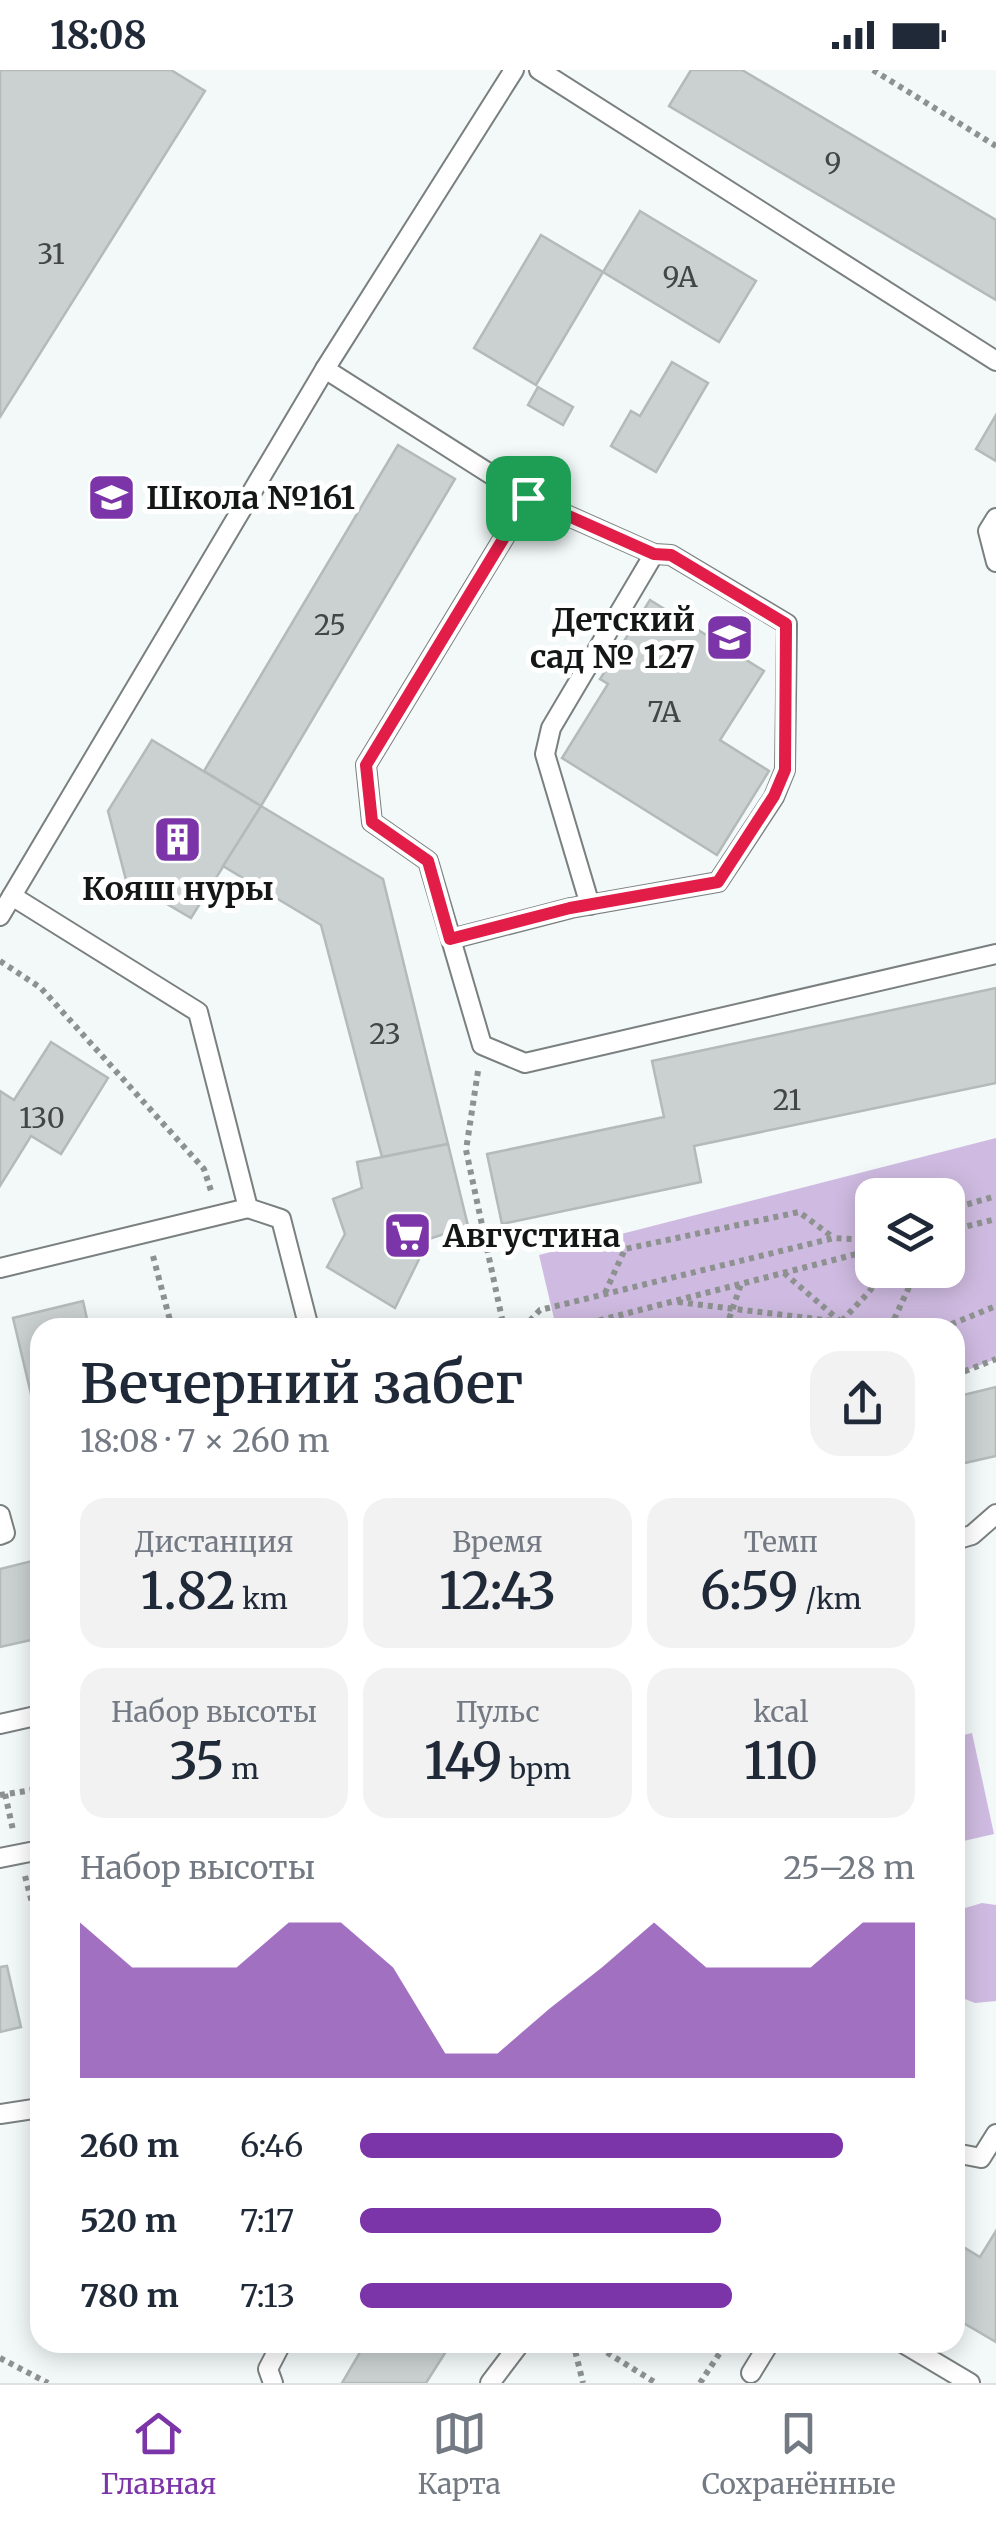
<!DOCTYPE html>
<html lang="ru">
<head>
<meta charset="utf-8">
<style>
	:root { --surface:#fff; --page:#f2f2f3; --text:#1f2937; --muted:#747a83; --line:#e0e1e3; --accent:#7c35a8 }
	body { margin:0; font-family:Merriweather,serif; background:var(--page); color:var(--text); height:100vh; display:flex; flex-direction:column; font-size:38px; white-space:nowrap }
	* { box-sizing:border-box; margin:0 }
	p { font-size:32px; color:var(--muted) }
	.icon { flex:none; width:55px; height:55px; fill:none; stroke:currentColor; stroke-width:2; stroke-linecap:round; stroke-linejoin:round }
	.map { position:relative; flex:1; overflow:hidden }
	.panel { position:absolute; left:30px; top:1248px; width:935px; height:1035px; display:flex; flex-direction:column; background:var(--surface); border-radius:30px; box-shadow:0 5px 25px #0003 }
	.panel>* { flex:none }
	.fabs { position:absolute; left:855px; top:1108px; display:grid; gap:20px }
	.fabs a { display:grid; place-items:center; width:110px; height:110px; border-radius:20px; background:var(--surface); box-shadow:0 5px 25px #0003; font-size:50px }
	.pin { position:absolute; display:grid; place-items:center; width:85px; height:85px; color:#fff; margin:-42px; border-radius:20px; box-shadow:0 5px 15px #0006 }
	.round { display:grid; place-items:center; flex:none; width:105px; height:105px; border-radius:30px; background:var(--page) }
	.headline { display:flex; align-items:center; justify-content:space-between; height:170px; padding:0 50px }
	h1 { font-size:55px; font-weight:600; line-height:75px }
	.figures { display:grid; grid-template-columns:repeat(3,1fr); gap:15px; height:170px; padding:10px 50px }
	.figures div { display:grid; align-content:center; border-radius:25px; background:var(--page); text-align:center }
	.figures b { font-size:50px; font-weight:600 }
	.figures small { font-size:28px; font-weight:400 }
	.figures p { font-size:28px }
	.chart { height:280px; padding:20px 50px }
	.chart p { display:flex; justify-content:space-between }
	.chart svg { width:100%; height:180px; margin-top:10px; fill:var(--accent); opacity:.7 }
	ul { padding:0 50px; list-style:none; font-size:32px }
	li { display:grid; grid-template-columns:160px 120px 1fr; align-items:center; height:75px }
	li i { height:25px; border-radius:12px; background:var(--accent) }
	.status { display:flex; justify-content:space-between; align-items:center; height:70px; padding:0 50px; background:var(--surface); direction:ltr }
	.status svg { height:28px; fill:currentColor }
	.menu { display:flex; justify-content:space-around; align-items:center; height:140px; border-top:2px solid var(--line); background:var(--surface); font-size:28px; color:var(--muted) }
	.menu a { display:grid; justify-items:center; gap:5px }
	.menu .selected { color:var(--accent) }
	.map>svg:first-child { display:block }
	.green { fill:#cfbbe1; fill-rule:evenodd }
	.building { fill:#cad1d0; stroke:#b3bab9; stroke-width:2.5 }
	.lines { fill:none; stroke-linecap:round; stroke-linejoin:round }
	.lane-casing { stroke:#7a807f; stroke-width:22 }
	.path { stroke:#8d9291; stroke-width:6; stroke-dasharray:5 5; stroke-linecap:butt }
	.lane { stroke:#fff; stroke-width:18 }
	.route-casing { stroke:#fff; stroke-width:20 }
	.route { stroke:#e11d48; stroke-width:12 }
	.labels { text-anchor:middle; stroke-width:10; stroke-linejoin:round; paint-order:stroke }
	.number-label { font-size:28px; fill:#424644 }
	.poi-label { font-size:32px; font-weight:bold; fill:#141716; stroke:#fff; text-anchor:start }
</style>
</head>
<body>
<div class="status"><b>18:08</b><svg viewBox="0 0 49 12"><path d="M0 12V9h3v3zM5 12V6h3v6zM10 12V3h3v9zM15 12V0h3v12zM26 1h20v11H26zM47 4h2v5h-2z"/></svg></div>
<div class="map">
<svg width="996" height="2313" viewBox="0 0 996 2313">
	<rect width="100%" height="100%" fill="#f2f9f8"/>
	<g class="green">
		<path d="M996,1068V1289L955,1305V1258L556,1257L539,1185ZM872,1125H948V1200H872Z"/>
		<polygon points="972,1663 994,1764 955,1773 955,1667"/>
		<polygon points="982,1833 996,1835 996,1931 975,1933 955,1925 955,1841"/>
	</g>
	<g class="building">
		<polygon points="0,0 171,0 205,21 0,347"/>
		<polygon points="691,0 742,0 996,150 996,230 669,36"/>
		<polygon points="640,141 756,211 719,272 603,202"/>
		<polygon points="541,165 603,202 536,315 474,278"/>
		<polygon points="672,292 708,313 656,402 611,376 631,341 640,346"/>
		<polygon points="538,317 573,337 563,355 528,335"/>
		<polygon points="996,345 996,391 976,379"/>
		<polygon points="398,375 455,409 261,736 204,701"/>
		<polygon points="650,530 764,601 720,670 769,701 717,785 562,688 608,614 600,609"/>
		<polygon points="152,670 261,736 191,848 126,810 108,741"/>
		<polygon points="261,736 383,809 448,1074 382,1087 321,855 223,796"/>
		<polygon points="996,918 996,1013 694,1076 701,1112 502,1154 487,1084 664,1047 652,991"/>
		<polygon points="51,972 108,1008 61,1084 31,1066 0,1116 0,1021 14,1030"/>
		<polygon points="448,1074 468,1156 429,1169 395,1238 327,1197 345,1164 333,1129 362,1118 357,1092"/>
		<polygon points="83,1231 89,1258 40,1258 40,1362 13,1248"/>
		<polygon points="996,1317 996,1386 956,1395 963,1425 955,1427 955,1327"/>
		<polygon points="40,1489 40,1568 0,1577 0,1499"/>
		<polygon points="7,1896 21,1957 0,1962 0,1897"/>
		<polygon points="996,2161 996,2272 955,2248 955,2172 980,2187"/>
		<polygon points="366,2272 452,2272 426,2313 342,2313"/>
	</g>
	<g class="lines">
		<defs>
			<g id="lane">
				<polyline points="539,0 996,291"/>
				<polyline points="325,299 528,428 366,695 372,752 428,791 482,975 525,993 996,884"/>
				<polyline points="996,448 988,461 996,492"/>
				<polyline points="590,835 545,684 551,658 654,484"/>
				<polyline points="0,846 325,299 514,0"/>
				<polyline points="451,869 571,838 718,812 774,727 785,700 787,554 671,485 654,484 528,428"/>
				<polyline points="248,1138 281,1149 309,1258"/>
				<polyline points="0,1198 248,1138 198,942 12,826"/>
				<polyline points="0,1445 5,1463 0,1465"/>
				<polyline points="955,1470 972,1465 996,1444"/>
				<polyline points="0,1654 40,1645"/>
				<polyline points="0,1788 40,1780"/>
				<polyline points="0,2044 40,2038"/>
				<polyline points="955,2083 981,2088 996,2064"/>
				<polyline points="901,2272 970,2313"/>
				<polyline points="751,2303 770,2272"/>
				<polyline points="273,2313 268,2299 282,2272"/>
				<polyline points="490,2313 521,2272"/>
			</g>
		</defs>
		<use href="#lane" class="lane-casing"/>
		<g class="path">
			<polyline points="873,0 996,76"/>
			<polyline points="0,891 41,918 204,1099 212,1124"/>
			<polyline points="478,1001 466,1080 504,1258"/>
			<polyline points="948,1140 996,1126"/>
			<polyline points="948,1161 996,1149"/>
			<polyline points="153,1186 172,1258"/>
			<polyline points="784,1203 848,1258"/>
			<polyline points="605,1223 625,1179 799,1142 834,1168"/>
			<polyline points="678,1232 841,1252"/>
			<polyline points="523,1258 540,1240 834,1168 872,1170"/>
			<polyline points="570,1258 872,1180"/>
			<polyline points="726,1258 741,1214"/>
			<polyline points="835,1258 869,1222 885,1200"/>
			<polyline points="890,1258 917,1200"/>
			<polyline points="942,1258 996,1236"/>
			<polyline points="955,1305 996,1289"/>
			<polyline points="5,1724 13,1760"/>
			<polyline points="0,1725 40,1719"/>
			<polyline points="25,1806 40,1863"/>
			<polyline points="573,2272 583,2313"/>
			<polyline points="590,2272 656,2313"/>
			<polyline points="0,2288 48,2313"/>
			<polyline points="700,2313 727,2272"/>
		</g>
		<use href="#lane" class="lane"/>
	</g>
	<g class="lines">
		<defs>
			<polygon id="route" points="528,428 654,484 671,485 786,554 785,700 774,726 718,812 570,838 450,869 428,791 372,752 366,695"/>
		</defs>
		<use href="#route" class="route-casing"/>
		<use href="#route" class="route"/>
	</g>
	<defs>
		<symbol id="school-square" viewBox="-11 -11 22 22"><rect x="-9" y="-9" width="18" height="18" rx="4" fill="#7c35a8" stroke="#fff"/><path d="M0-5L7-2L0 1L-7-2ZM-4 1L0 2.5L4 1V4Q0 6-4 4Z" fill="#fff"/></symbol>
		<symbol id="building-square" viewBox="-11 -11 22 22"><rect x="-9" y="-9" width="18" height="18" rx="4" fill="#7c35a8" stroke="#fff"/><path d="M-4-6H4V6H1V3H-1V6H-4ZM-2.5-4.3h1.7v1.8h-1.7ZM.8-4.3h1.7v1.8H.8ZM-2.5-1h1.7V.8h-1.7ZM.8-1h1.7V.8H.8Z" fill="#fff"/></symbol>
		<symbol id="supermarket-square" viewBox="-11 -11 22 22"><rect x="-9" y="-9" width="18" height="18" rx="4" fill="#7c35a8" stroke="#fff"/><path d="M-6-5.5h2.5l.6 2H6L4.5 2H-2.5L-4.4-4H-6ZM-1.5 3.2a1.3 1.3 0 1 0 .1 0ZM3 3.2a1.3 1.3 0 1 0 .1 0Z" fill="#fff"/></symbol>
	</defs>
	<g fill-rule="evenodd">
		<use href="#school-square" x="84" y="400" width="55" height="55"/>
		<use href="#school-square" x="702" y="540" width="55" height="55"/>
		<use href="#building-square" x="150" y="742" width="55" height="55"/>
		<use href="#supermarket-square" x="380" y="1138" width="55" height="55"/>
	</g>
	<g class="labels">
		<g class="number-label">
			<text x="833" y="103">9</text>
			<text x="51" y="194">31</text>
			<text x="680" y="217">9А</text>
			<text x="330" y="565">25</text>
			<text x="664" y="652">7А</text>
			<text x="385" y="974">23</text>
			<text x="787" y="1040">21</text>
			<text x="42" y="1058">130</text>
		</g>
		<g class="poi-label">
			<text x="146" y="439">Школа №161</text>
			<text x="695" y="561" text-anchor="end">Детский<tspan x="695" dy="37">сад № 127</tspan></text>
			<text x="178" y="830" text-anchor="middle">Кояш нуры</text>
			<text x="443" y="1177">Августина</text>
		</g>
	</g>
</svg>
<div class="fabs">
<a><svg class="icon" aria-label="layers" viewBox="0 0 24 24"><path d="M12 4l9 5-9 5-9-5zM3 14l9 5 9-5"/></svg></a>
</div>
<div class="pin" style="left:528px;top:428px;background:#1e9e55"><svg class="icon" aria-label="arrive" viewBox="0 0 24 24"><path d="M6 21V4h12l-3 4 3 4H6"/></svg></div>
<section class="panel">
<div class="headline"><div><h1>Вечерний забег</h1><p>18:08 · 7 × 260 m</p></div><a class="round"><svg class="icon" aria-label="share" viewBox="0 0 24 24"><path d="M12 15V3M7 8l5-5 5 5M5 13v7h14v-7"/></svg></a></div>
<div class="figures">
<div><p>Дистанция</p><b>1.82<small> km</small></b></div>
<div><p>Время</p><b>12:43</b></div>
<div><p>Темп</p><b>6:59<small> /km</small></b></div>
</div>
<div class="figures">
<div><p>Набор высоты</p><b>35<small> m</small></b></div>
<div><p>Пульс</p><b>149<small> bpm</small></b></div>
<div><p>kcal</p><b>110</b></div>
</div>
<div class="chart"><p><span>Набор высоты</span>25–28 m</p>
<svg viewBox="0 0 160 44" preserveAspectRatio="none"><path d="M0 44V6L10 17L20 17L30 17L40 6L50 6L60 17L70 38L80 38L90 27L100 17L110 6L120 17L130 17L140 17L150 6L160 6V44z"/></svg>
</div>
<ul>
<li><b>260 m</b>6:46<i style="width:87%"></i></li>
<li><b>520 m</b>7:17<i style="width:65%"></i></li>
<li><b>780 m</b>7:13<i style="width:67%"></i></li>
</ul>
</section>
</div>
<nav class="menu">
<a class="selected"><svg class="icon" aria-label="home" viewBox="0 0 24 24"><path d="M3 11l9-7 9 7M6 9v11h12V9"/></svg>Главная</a>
<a><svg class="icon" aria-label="map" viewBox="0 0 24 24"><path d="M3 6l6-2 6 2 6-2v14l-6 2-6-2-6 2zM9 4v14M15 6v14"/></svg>Карта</a>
<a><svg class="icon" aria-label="saved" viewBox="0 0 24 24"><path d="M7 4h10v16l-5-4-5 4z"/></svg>Сохранённые</a>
</nav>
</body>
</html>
